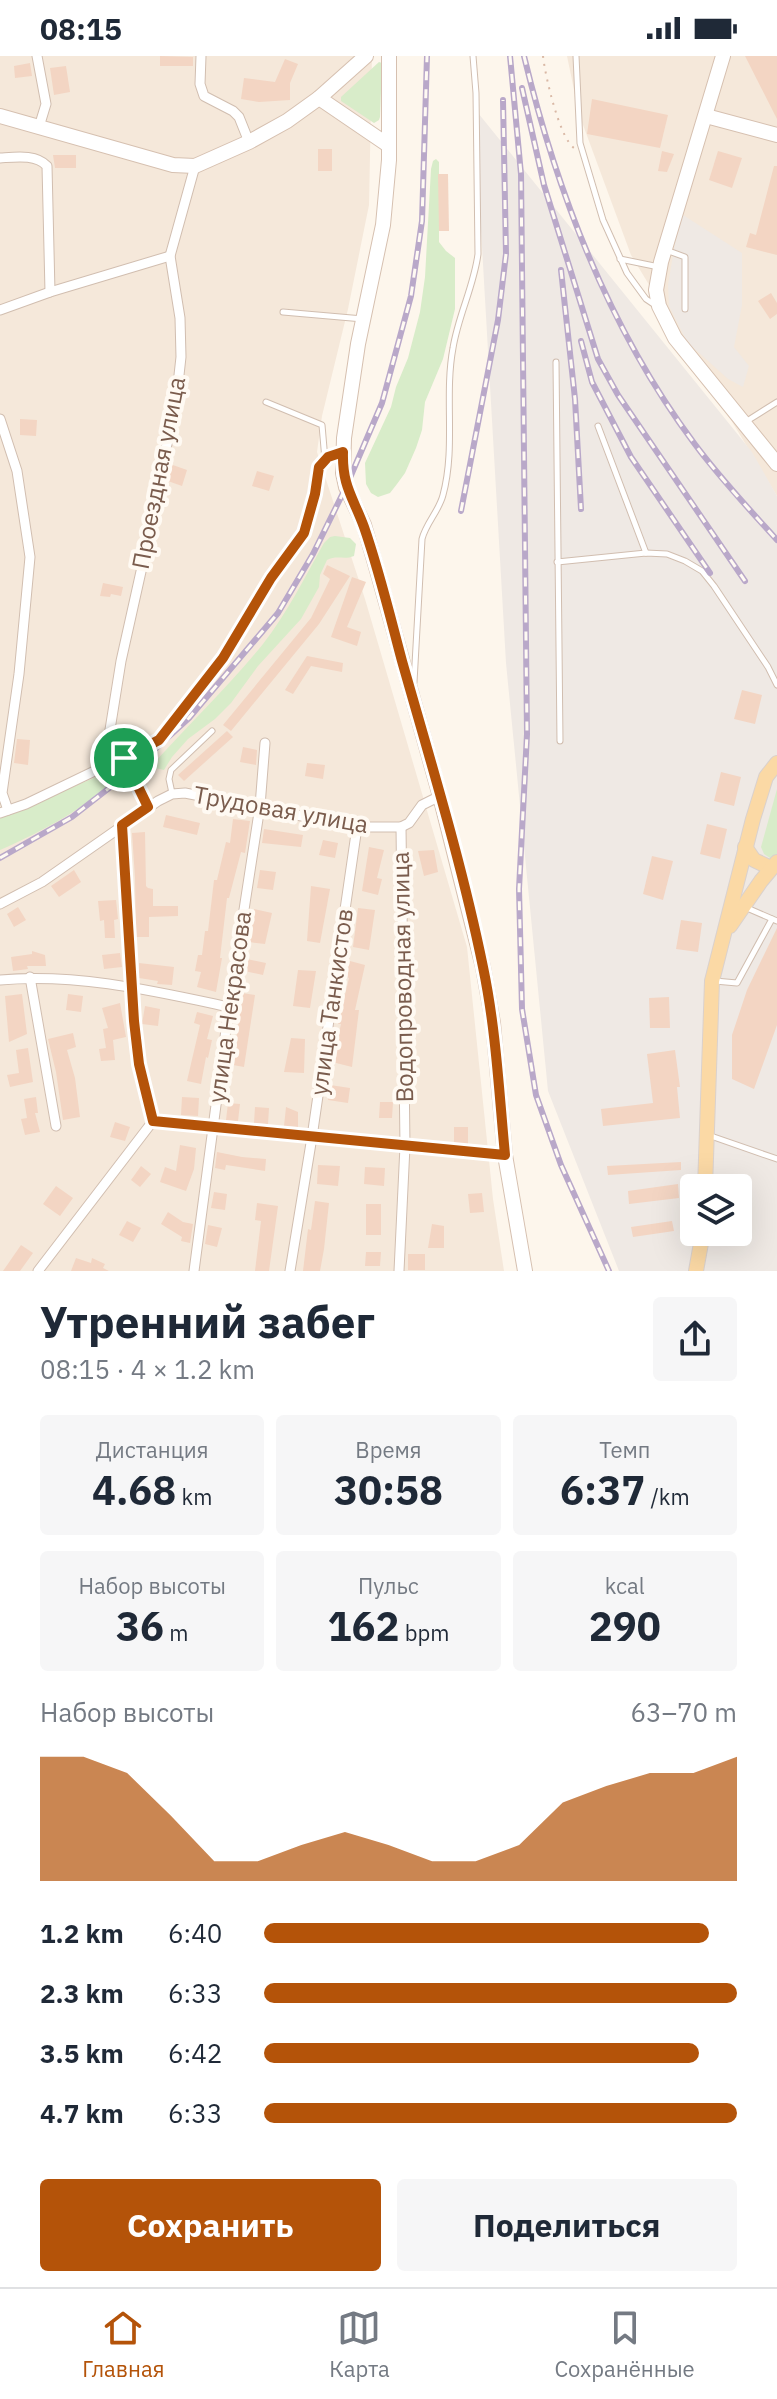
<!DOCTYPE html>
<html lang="ru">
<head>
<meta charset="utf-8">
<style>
	:root { --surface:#fff; --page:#f6f6f7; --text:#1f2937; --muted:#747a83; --line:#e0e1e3; --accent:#b45309 }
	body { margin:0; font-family:"IBM Plex Sans",sans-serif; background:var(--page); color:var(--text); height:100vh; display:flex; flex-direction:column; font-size:30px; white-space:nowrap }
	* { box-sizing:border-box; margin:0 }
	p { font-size:26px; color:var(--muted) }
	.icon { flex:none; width:44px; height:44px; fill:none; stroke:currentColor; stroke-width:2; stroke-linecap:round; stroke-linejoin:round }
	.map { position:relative; height:1215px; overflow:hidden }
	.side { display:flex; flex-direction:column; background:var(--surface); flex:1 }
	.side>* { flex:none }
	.tools { position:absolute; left:680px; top:1118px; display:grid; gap:16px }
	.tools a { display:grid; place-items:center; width:72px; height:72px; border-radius:8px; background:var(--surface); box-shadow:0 8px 32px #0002; font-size:40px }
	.pin { position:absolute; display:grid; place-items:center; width:68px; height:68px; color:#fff; margin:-34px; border:4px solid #fff; border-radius:50%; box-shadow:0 2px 8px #0007 }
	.round { display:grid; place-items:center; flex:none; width:84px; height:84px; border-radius:8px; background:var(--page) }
	.head { display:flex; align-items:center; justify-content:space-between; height:136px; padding:0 40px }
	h1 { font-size:44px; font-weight:700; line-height:60px }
	.figures { display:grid; grid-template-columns:repeat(3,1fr); gap:12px; height:136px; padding:8px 40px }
	.figures div { display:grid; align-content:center; border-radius:8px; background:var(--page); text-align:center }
	.figures b { font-size:40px; font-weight:700 }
	.figures small { font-size:22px; font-weight:400 }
	.figures p { font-size:22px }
	.chart { height:224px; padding:16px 40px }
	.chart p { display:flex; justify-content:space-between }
	.chart svg { width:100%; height:144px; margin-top:8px; fill:var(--accent); opacity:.7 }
	.button { display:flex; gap:16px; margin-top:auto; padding:16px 40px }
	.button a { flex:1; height:92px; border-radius:8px; background:var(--accent); color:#fff; font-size:32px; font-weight:700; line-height:92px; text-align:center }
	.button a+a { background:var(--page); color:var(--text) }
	ul { padding:0 40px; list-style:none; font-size:26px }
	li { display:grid; grid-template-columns:128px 96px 1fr; align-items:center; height:60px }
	li i { height:20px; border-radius:10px; background:var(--accent) }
	.status { display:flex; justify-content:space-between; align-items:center; height:56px; padding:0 40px; background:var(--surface); direction:ltr }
	.status svg { height:22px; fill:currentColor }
	.tabs { display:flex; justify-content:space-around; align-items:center; height:112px; border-top:2px solid var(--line); background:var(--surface); font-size:22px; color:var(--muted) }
	.tabs a { display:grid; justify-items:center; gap:4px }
	.tabs .current { color:var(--accent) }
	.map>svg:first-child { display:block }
	.residential { fill:#f5e8da }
	.industrial { fill:#efe9e4; fill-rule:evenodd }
	.green { fill:#d8ecc9 }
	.building { fill:#f3d5c3 }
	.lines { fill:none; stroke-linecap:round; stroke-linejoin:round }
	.lane-casing { stroke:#d1beb0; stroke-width:7 }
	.street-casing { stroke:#d1beb0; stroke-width:11 }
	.secondary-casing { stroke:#d6c0b0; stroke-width:16 }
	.primary-casing { stroke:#dad1cd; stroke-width:16 }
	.path { stroke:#d9b8a5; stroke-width:2; stroke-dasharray:2 6; stroke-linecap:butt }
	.lane { stroke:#fff; stroke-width:5 }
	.street { stroke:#fff; stroke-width:9 }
	.secondary { stroke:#fff; stroke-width:14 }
	.primary { stroke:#fbd9a5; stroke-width:14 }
	.rail-casing { stroke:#b9a8c9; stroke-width:6 }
	.rail { stroke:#fffaf3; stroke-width:3; stroke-dasharray:9; stroke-linecap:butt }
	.route-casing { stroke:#fff; stroke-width:16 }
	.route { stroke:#b45309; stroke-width:10 }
	.labels { text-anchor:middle; stroke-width:8; stroke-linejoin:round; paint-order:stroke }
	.street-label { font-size:24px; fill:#7a5c4d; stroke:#fffaf3 }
</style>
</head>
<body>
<div class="status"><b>08:15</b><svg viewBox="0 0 49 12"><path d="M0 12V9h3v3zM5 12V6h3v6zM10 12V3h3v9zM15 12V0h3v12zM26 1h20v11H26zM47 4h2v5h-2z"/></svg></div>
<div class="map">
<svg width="777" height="1215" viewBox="0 0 777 1215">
	<rect width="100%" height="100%" fill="#fdf6ec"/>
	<g class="residential">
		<polygon points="0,0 372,0 369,149 348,253 322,360 317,396 365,543 467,891 493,1143 504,1215 0,1215"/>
		<polygon points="567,0 777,0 777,440 631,199 579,58"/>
	</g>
	<g class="industrial">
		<path d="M474,52L752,396L777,440V1215H619L548,1035L506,607ZM694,1132H738V1176H694Z"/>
		<polygon points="680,157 742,197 742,249 734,291 749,310 743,331 728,323 687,286 669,250 668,229"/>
	</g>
	<g class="green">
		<polygon points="379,6 382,7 380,61 379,64 374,67 341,45 341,41"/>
		<polygon points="436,103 439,106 439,186 446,195 455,202 455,253 443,303 425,346 422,374 416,392 405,417 397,428 390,437 378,441 371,437 366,428 365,407 391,351 396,331 408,302 420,256 425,221 431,113 433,105"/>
		<path d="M335,480L350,482L356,488L354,500C345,504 336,499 327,504L320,519L319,531L301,563L258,610L231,647L215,663L188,683L172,701L164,714L155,712L154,707C190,667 229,630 263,588C287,557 305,521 324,487L330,481Z"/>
		<path d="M117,712L120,714V718C87,752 43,775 0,794V762Z"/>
		<polygon points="777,733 777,798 770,802 764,798 761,791"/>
	</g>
	<g class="building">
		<polygon points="160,0 193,1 193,10 160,10"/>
		<polygon points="745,0 777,0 777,63"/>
		<polygon points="285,3 298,8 290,27 290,44 259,46 241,43 244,22 275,26"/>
		<polygon points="30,7 32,20 15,22 14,10"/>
		<polygon points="66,10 70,36 54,39 50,12"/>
		<polygon points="592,43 668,59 660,92 587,78"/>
		<rect x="318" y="93" width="14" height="22"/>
		<polygon points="662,95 674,98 667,116 658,115"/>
		<polygon points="718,95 742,102 732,132 709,124"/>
		<polygon points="53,99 76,99 76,112 55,112"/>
		<polygon points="774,110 777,110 777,199 746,191 750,177 756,179"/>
		<polygon points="438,118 448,118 449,175 439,175"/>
		<polygon points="771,237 777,247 777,258 770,263 758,245"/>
		<polygon points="20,363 37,364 36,380 20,379"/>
		<polygon points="170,408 187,414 182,430 165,424"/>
		<polygon points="257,415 274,420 269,435 252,430"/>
		<polygon points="327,509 350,520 319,568 231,675 223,669 311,562 330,523 323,518"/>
		<polygon points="352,521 366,526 347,571 361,576 357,590 331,581"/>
		<polygon points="103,527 123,531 121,540 111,538 110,541 100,540"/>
		<polygon points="307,600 343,607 342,616 311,610 293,638 285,634"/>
		<polygon points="742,634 762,639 755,668 734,663"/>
		<polygon points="227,675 233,681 184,725 178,719"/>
		<polygon points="17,683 30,684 28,709 14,707"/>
		<polygon points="243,691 257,694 256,709 240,706"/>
		<polygon points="307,707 325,709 323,723 305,720"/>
		<polygon points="721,716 741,721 734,750 714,745"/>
		<polygon points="166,759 200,767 197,779 163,771"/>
		<polygon points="233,763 250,765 245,797 241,796 229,842 227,842 220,902 222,902 216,936 197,931 201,916 195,915 198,899 202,899 205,875 208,875 214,824 217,824 226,786 230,787"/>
		<polygon points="707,768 727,773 720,803 700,798"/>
		<polygon points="264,773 303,779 301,791 262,787"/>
		<polygon points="145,776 146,830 148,832 153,833 153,850 178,850 178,860 149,861 149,881 136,881 135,822 132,777"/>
		<polygon points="323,784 338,787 335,802 319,799"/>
		<polygon points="369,791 384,794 377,822 382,823 378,839 362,835"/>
		<polygon points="434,794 438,816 424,820 418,795"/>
		<polygon points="652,800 673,805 663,844 643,838"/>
		<polygon points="74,814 81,826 59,841 51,830"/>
		<polygon points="260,814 276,816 273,834 257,832"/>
		<polygon points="311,830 330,833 320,887 307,885"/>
		<polygon points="116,844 118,863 114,864 115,882 105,882 104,864 100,865 98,845"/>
		<polygon points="18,851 26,864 14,871 7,858"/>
		<polygon points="358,852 375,854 369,894 353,891"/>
		<polygon points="254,853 272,857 265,888 249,886"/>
		<polygon points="681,864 702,867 698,896 676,893"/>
		<polygon points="777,872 777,969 754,1033 732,1023 732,979 747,934"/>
		<polygon points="32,895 45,899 46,910 27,910 28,913 13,915 11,901 32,898"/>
		<polygon points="120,897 122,911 104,913 102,899"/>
		<polygon points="247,903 266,907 263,919 244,915"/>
		<polygon points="350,905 365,909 355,954 359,954 352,1011 332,1006 341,968 338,968 349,922 346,921"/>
		<polygon points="139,907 174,911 172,929 157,928 158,925 139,922"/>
		<polygon points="298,914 316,915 310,952 293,950"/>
		<polygon points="242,937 255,939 244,1011 233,1009"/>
		<polygon points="22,938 27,978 9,986 5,940"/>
		<polygon points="68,938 83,940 81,956 66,954"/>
		<polygon points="669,941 670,972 650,972 649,942"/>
		<polygon points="120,947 126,981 113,984 115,1004 101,1005 99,993 106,992 103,973 108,972 102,952"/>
		<polygon points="145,950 160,953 158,970 142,968"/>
		<polygon points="197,956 213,960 207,983 212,984 208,1002 206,1001 201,1028 187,1025 200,969 194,967"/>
		<polygon points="73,977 76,991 67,994 75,1022 80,1061 63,1064 56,1016 48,983"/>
		<polygon points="291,982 305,983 304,1017 284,1016"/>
		<polygon points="28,992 33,1026 10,1031 7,1019 19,1017 16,994"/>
		<polygon points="675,994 680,1031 677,1031 680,1062 603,1070 601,1053 653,1047 647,998"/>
		<polygon points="330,1029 350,1032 348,1047 328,1044"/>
		<polygon points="36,1041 38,1057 35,1057 40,1076 25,1079 21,1063 27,1062 24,1043"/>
		<polygon points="182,1041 199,1042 198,1060 181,1059"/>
		<polygon points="380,1046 393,1046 392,1062 379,1062"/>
		<polygon points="228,1047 240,1048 238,1065 226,1064"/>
		<polygon points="255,1051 269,1052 268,1068 254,1067"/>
		<polygon points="286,1051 298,1056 298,1071 284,1070"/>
		<polygon points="115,1066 130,1071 125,1085 110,1081"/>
		<polygon points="454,1071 468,1071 468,1088 454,1087"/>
		<polygon points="180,1089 196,1092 194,1113 186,1135 160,1126 165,1111 176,1115"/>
		<polygon points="217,1096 242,1101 266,1103 265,1115 226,1109 225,1114 215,1112"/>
		<polygon points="681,1106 681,1114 608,1119 607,1110"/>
		<polygon points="318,1109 340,1110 338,1130 317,1128"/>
		<polygon points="141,1110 151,1118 140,1131 131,1124"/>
		<polygon points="365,1111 385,1112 384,1130 364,1128"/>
		<polygon points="678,1128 679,1142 629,1148 628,1135"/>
		<polygon points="56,1130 73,1142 60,1160 43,1148"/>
		<polygon points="214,1136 227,1138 225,1154 211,1152"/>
		<polygon points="482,1137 484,1156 470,1157 468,1138"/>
		<polygon points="315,1145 329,1147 324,1193 320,1215 303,1215 308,1173 311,1174"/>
		<polygon points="257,1147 278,1150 269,1215 255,1215 261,1165 255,1164"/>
		<rect x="366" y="1148" width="15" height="31"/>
		<polygon points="168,1156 183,1166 193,1168 190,1187 181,1185 182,1181 161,1168"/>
		<polygon points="127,1165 141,1172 133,1186 119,1179"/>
		<polygon points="672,1165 674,1175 633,1181 631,1171"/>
		<polygon points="432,1168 444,1170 444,1192 428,1192"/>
		<polygon points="208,1169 222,1172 217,1191 205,1188"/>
		<polygon points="21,1189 33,1197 20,1215 3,1215"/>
		<polygon points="366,1196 381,1196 380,1210 365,1210"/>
		<rect x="408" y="1198" width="17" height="16"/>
		<polygon points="76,1202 91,1207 92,1202 105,1208 103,1212 109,1215 71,1215"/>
	</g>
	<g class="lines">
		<defs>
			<g id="lane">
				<polyline points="576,0 580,87 603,164 627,217 646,243 655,249"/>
				<polyline points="666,194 685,201 685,253"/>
				<polyline points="620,203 659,211"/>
				<polyline points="283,256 363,263"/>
				<polyline points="556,306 560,685"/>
				<polyline points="266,346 322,369 325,404"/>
				<polyline points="747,365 777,346"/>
				<polyline points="598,370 646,497"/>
				<polyline points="557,506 646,497 667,498 685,505 702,515 714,530 768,611 777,629"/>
				<path d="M414,626L422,483C426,467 439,455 443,439C456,391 444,340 453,292C458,260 474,230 478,198L476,37L473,0"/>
				<polyline points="172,737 169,723 171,714 212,675"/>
				<polyline points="747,852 777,865"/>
				<polyline points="715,925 737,927 772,863"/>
				<polyline points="708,1079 777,1103"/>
			</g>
			<g id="street">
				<polyline points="37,0 46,48 39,71"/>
				<polyline points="201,0 200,28 204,40 233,55 239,61 249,86"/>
				<path d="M0,102C16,101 36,98 47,110L50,236"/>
				<polyline points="0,254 50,236 170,200"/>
				<polyline points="0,363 17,415 30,501 19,618 2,737 8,754"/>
				<polyline points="104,711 121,605 144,502 158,418 168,385 176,346 181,301 180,262 170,200 195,110"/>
				<polyline points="0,757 26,748 159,684 230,592 271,522 304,477 315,438 319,411 323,406 343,396"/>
				<polyline points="122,769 134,965 139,1008 153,1065"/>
				<polyline points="0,848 42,826 158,745 172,738 185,737 357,771 401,771 409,767 422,749 440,740"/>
				<polyline points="30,921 56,1070"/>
				<path d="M0,924C77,917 154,935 229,951"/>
				<polyline points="38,1215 153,1065 505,1099"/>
				<polyline points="194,1215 229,951 260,750 265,687"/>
				<polyline points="290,1215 312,1081 357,771"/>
				<polyline points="399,1215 405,1090 401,771"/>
			</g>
			<g id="secondary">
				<polyline points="389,0 389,104 383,169 358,288 344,382 343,417 346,431 364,469 379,521 440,740 483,911 493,967 505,1099 525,1215"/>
				<polyline points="723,0 661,206 656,234 659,250 675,282 777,408"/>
				<polyline points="319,42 366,0"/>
				<polyline points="0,60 173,109 195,110 249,86 287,65 319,42 388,89"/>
				<polyline points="706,60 777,79"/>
			</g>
			<g id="primary">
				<polyline points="745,791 754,804 771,812"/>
				<polyline points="730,870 761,825 777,806"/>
				<polyline points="705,1132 712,925 753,763 766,721 777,707"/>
				<polyline points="696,1215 703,1176"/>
			</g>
		</defs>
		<use href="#lane" class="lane-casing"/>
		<use href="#street" class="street-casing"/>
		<use href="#secondary" class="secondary-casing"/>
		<use href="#primary" class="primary-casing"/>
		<g class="path">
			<path d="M543,0C545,19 559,81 574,92"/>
			<polyline points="128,709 144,743"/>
		</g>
		<use href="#lane" class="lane"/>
		<use href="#street" class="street"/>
		<use href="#secondary" class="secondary"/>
		<use href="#primary" class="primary"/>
		<defs>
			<g id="rail">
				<polyline points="510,0 521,118 527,678 519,833 522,953 536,1039 561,1109 609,1215"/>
				<path d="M524,0C557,137 609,273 694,387C719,421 749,453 777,484"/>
				<polyline points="522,32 544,129 598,303 618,339 745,525"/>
				<polyline points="561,214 575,343 581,453"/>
				<polyline points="581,285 592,326 631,401 710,517"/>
				<polyline points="461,455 498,264 506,198 503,44"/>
				<polyline points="0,802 72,761 131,715 189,662 278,557 313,498 346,431 382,347 411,240 422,165 427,0"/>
			</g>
		</defs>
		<use href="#rail" class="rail-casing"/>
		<use href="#rail" class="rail"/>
	</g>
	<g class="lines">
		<defs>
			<path id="route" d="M343,396C342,430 353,441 364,471C379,514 390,560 402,605C431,707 462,808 483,911C496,973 499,1036 505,1099L153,1065L139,1008L134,965L122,769L148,751L124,702L159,684L223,602L271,522L304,477L315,438L319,411L328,401Z"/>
		</defs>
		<use href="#route" class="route-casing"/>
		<use href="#route" class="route"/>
	</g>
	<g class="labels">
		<g class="street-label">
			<text transform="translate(159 417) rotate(-79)" y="8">Проездная улица</text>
			<text transform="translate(281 754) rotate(10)" y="8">Трудовая улица</text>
			<text transform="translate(403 921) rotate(-91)" y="8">Водопроводная улица</text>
			<text transform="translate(332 946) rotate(-82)" y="8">улица Танкистов</text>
			<text transform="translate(230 951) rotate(-82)" y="8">улица Некрасова</text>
		</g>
	</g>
</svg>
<div class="tools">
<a><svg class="icon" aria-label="layers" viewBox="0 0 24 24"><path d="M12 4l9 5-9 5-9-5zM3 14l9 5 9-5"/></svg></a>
</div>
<div class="pin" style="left:124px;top:702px;background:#1e9e55"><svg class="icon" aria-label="arrive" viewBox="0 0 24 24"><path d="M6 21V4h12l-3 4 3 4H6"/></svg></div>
</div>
<section class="side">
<div class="head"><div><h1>Утренний забег</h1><p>08:15 · 4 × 1.2 km</p></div><a class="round"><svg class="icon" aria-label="share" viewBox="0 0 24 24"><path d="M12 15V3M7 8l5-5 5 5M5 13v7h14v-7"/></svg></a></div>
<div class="figures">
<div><p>Дистанция</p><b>4.68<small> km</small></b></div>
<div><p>Время</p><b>30:58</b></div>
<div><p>Темп</p><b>6:37<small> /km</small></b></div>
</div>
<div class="figures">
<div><p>Набор высоты</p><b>36<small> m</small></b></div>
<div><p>Пульс</p><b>162<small> bpm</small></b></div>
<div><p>kcal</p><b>290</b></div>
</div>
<div class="chart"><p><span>Набор высоты</span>63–70 m</p>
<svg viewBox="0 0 160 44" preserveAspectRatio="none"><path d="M0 44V6L10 6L20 11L30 24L40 38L50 38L60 33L70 29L80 33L90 38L100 38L110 33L120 20L130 15L140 11L150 11L160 6V44z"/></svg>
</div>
<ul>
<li><b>1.2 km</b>6:40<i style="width:94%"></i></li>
<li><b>2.3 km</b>6:33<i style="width:100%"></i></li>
<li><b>3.5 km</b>6:42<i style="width:92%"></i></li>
<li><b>4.7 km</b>6:33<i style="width:100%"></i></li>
</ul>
<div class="button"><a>Сохранить</a><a>Поделиться</a></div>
</section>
<nav class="tabs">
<a class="current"><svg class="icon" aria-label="home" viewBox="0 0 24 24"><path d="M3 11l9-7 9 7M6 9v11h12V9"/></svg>Главная</a>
<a><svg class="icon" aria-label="map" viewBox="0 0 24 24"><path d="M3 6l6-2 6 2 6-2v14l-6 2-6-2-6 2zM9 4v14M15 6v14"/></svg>Карта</a>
<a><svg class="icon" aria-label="saved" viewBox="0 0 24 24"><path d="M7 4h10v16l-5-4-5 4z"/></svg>Сохранённые</a>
</nav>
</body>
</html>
